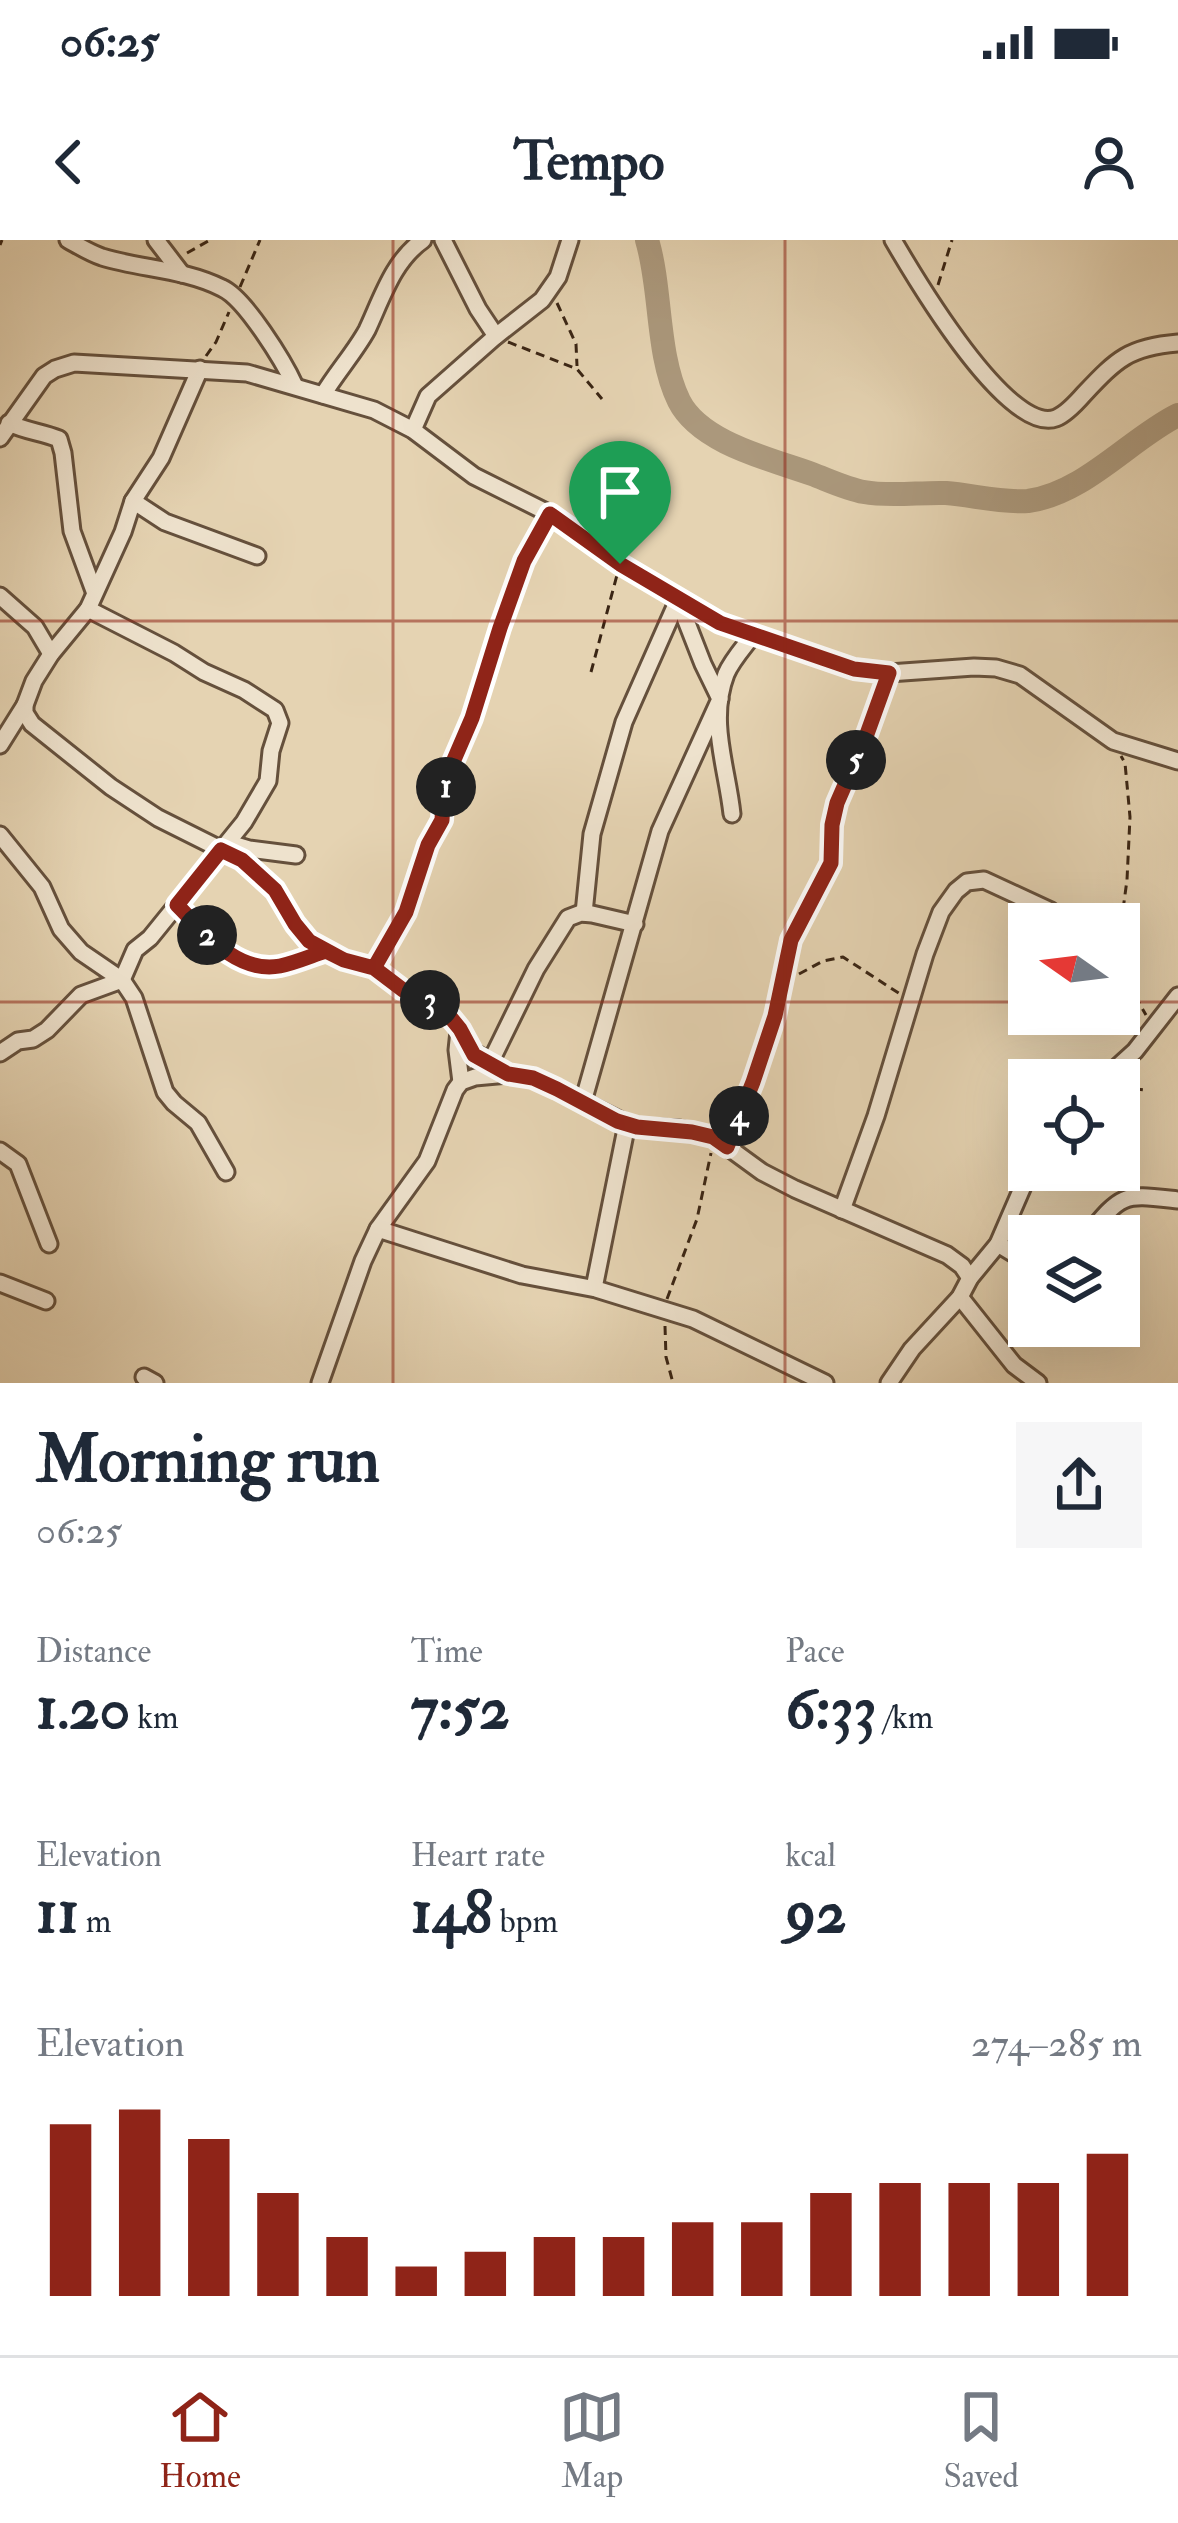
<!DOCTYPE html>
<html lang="en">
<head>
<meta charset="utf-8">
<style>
	:root { --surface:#fff; --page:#f6f6f7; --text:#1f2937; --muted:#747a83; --line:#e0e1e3; --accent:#8f2418 }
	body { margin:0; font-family:"IM FELL Double Pica",serif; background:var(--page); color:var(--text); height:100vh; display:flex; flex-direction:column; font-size:45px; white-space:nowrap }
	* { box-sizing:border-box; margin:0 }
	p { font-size:39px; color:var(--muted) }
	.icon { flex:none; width:66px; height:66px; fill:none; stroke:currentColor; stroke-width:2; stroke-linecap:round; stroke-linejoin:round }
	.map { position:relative; height:1143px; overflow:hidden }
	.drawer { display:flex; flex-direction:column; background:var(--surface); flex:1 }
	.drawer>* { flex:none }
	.needle { width:78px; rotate:284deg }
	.tools { position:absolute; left:1008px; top:663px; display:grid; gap:24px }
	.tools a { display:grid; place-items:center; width:132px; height:132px; border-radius:0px; background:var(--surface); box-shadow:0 12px 48px #0002; font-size:60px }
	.pin { position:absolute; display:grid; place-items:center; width:102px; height:102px; color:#fff; margin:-123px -51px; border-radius:50% 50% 50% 0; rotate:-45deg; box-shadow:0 0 12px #0007 }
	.pin .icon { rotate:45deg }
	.km { position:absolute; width:60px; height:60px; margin:-30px; border-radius:50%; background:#222; color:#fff; font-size:33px; line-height:60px; text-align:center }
	.round { display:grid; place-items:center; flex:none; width:126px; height:126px; border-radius:0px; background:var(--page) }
	.summary { display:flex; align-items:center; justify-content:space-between; height:204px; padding:0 36px }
	h1 { font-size:66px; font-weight:800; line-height:90px }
	.metrics { display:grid; grid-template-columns:repeat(3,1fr); gap:18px; height:204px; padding:12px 36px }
	.metrics div { display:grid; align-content:center }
	.metrics b { font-size:60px; font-weight:800 }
	.metrics small { font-size:33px; font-weight:400 }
	.metrics p { font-size:33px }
	.chart { height:336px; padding:24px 36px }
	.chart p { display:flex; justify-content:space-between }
	.chart svg { width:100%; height:216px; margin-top:12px; stroke:var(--accent); stroke-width:6 }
	.status { display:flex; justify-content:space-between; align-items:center; height:84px; padding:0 60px; background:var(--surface); direction:ltr }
	.status svg { height:33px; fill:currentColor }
	header { display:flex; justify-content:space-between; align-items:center; height:156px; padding:0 36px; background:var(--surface); font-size:54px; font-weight:800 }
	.menu { display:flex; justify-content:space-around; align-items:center; height:168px; border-top:3px solid var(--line); background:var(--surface); font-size:33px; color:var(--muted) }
	.menu a { display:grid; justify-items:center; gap:6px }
	.menu .active { color:var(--accent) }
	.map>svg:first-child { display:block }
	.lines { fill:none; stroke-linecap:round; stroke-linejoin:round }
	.river { stroke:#ab987c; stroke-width:24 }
	.minor-casing { stroke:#65503c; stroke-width:21 }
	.path { stroke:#3a2514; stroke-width:3; stroke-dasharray:9 6; stroke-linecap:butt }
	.minor { stroke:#eee2cd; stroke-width:15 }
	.route-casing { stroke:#fff; stroke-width:24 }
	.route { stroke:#8f2418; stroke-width:15 }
	.grid { fill:none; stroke:#8f2418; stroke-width:3; stroke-opacity:0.55 }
</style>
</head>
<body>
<div class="status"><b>06:25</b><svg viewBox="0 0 49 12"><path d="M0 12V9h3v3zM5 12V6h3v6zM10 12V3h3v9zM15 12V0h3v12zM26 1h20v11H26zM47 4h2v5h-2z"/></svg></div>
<header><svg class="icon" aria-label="back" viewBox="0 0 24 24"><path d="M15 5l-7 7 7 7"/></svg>Tempo<svg class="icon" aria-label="person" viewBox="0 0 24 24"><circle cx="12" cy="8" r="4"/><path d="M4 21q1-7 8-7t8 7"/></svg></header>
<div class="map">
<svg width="1178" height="1143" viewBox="0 0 1178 1143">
	<rect width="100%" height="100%" fill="#e5d3b2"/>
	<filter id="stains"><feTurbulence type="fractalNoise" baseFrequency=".00167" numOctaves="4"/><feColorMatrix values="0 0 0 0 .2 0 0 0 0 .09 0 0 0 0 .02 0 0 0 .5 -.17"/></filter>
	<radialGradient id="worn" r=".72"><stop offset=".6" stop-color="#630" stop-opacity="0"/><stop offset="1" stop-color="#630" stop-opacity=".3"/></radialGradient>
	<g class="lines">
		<path class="river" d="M647,0C662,50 656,114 679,161C700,203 770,219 812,234C828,240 847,249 864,252C890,257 920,252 946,253C972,255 1002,263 1028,261C1084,254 1131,198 1178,175"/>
		<defs>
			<g id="minor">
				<path d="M68,0C79,6 90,13 102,17C141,29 184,29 222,48C245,58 284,122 295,146"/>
				<polyline points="156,0 182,34"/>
				<polyline points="443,0 478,69 496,96"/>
				<path d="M893,0C914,36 1008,196 1056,178C1066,174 1077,162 1084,154C1117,119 1129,107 1178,103"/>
				<polyline points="200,129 161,218 133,261 123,292 88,369 51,414 34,441 25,465 25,473 32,484 111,547 158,578 242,620 275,650 295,684 309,701 344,720 374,728 403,750 442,767 460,789 469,809 508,834"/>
				<path d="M323,155C336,133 355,112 367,90C382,58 393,21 423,0"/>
				<path d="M9,183C25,191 42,192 59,199L63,213L72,291L94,351"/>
				<polyline points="413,190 428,156 496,96 542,60 558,37 570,0"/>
				<polyline points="0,198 44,136 55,129 74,123 247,133 374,170 413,190 474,236 550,274 620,324 720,383 854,429 889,433 974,427 996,428 1020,435 1113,501 1178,521"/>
				<polyline points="133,261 165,282 257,316"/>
				<polyline points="0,356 35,387 51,414"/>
				<polyline points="0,505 25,465"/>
				<path d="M732,574C727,527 708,481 726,434C732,420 744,407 753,395"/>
				<polyline points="0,595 42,647 61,689 81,712 122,740 134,758 165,852 174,863 198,883 226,932"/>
				<polyline points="229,603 249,609 296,615"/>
				<path d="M177,665C204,692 236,733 280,726C295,723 311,716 326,711"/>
				<polyline points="584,673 592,594 624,482 678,360"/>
				<polyline points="459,791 457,810 461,842"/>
				<polyline points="0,813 18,801 33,799 47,790 81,755 122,740 135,710 150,698 244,582 268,541 271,511 280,483 275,470 244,450 204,432 174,413 88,369"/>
				<polyline points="490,823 536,729 568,678 581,673 592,674 635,684"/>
				<polyline points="1103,840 1135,811 1178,756"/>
				<polyline points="583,862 660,591 720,459 703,424 678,360"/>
				<polyline points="727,907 753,841 775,775 791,700 831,623 832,585 837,563 867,494 889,433"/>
				<polyline points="0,911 18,924 49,1004"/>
				<polyline points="842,970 876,876 925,714 941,672 956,651 967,642 984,640 1051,671"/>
				<polyline points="378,989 522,1035 596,1049 693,1079 825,1143"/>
				<path d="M1087,996C1123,952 1123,954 1178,960"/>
				<polyline points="998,1004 1029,1023"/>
				<polyline points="0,1043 46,1061"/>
				<polyline points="594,1048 627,884"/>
				<polyline points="960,1057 1014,1125 1038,1143"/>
				<polyline points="144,1137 155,1143"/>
				<polyline points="320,1143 363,1021 378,989 427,921 455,850 461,842 475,837 508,834 533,838 557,849 627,884 637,887 679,889 714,897 762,932 795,949 947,1015 962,1026 970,1038"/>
				<polyline points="889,1143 912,1109 960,1057 970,1038 998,1004 1030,930"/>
			</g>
		</defs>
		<use href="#minor" class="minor-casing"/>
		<g class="path">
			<polyline points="0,5 2,0"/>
			<polyline points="187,13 210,0"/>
			<polyline points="938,45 952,0"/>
			<polyline points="240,47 260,0"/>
			<polyline points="557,63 576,104 577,126"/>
			<polyline points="508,102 577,129 602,159"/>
			<polyline points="206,116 216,102 229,72"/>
			<polyline points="591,432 617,335"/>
			<polyline points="1119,699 1127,640 1130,577 1125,523 1121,516"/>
			<polyline points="1119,714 1130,747 1146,775"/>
			<polyline points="380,717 406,672 428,605 442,580 450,529 472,478 500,388 524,321 543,286"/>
			<polyline points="799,734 823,721 843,717 900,754"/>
			<polyline points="1119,847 1146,850"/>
			<polyline points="667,1059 697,979 711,913"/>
			<polyline points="665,1086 666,1117 673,1143"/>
		</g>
		<use href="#minor" class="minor"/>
	</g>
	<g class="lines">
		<defs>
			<path id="route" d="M620,324L550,274L524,321L500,388L472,478L450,529L443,561L442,580L428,605L406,672L374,728L344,720L326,711C311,716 295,723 280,726C236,734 204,692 177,665L221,610L242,620L275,650L295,684L309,701L344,720L374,728L403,750L442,767L460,789L474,815L508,834L533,838L557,849L617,881L637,887L692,892L713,897L727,907L753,842L775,776L791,700L831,623L832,585L837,563L867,494L889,433L854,429L720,383L620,324"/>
		</defs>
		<use href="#route" class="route-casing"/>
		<use href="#route" class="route"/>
	</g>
	<path class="grid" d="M393,0V1143M785,0V1143M0,381H1178M0,762H1029M1119,762H1178"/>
	<rect width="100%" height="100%" filter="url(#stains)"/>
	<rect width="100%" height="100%" fill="url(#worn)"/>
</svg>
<div class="tools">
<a><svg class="needle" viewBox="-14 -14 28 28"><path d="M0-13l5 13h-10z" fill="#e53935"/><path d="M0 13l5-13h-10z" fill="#747a83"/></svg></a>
<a><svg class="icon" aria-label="locate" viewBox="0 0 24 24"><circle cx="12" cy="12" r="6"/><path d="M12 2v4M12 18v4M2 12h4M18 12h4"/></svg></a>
<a><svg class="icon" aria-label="layers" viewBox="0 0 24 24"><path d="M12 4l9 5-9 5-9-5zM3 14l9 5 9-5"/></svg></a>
</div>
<div class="pin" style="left:620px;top:324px;background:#1e9e55"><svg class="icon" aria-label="arrive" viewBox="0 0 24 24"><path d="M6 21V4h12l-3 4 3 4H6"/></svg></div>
<b class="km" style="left:446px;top:547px">1</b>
<b class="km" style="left:207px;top:695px">2</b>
<b class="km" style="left:430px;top:760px">3</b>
<b class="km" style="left:739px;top:876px">4</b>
<b class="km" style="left:856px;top:520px">5</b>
</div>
<section class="drawer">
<div class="summary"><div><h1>Morning run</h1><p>06:25</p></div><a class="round"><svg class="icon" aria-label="share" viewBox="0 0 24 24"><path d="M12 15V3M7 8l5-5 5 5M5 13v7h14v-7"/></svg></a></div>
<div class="metrics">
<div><p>Distance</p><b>1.20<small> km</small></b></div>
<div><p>Time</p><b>7:52</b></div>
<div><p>Pace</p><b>6:33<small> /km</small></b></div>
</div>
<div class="metrics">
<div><p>Elevation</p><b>11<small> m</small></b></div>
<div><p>Heart rate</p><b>148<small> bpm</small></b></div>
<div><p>kcal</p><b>92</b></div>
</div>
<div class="chart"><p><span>Elevation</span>274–285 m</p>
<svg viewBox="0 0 160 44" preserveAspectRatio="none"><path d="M5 44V9M15 44V6M25 44V12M35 44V23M45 44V32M55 44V38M65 44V35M75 44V32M85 44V32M95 44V29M105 44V29M115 44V23M125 44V21M135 44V21M145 44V21M155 44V15"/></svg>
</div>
</section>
<nav class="menu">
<a class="active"><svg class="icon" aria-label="home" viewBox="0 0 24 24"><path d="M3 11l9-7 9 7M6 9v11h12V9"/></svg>Home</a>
<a><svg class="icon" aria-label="map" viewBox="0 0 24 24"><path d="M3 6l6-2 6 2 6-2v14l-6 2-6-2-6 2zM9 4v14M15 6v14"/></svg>Map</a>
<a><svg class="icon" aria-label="saved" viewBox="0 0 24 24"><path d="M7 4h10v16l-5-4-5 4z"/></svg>Saved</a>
</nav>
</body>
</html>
